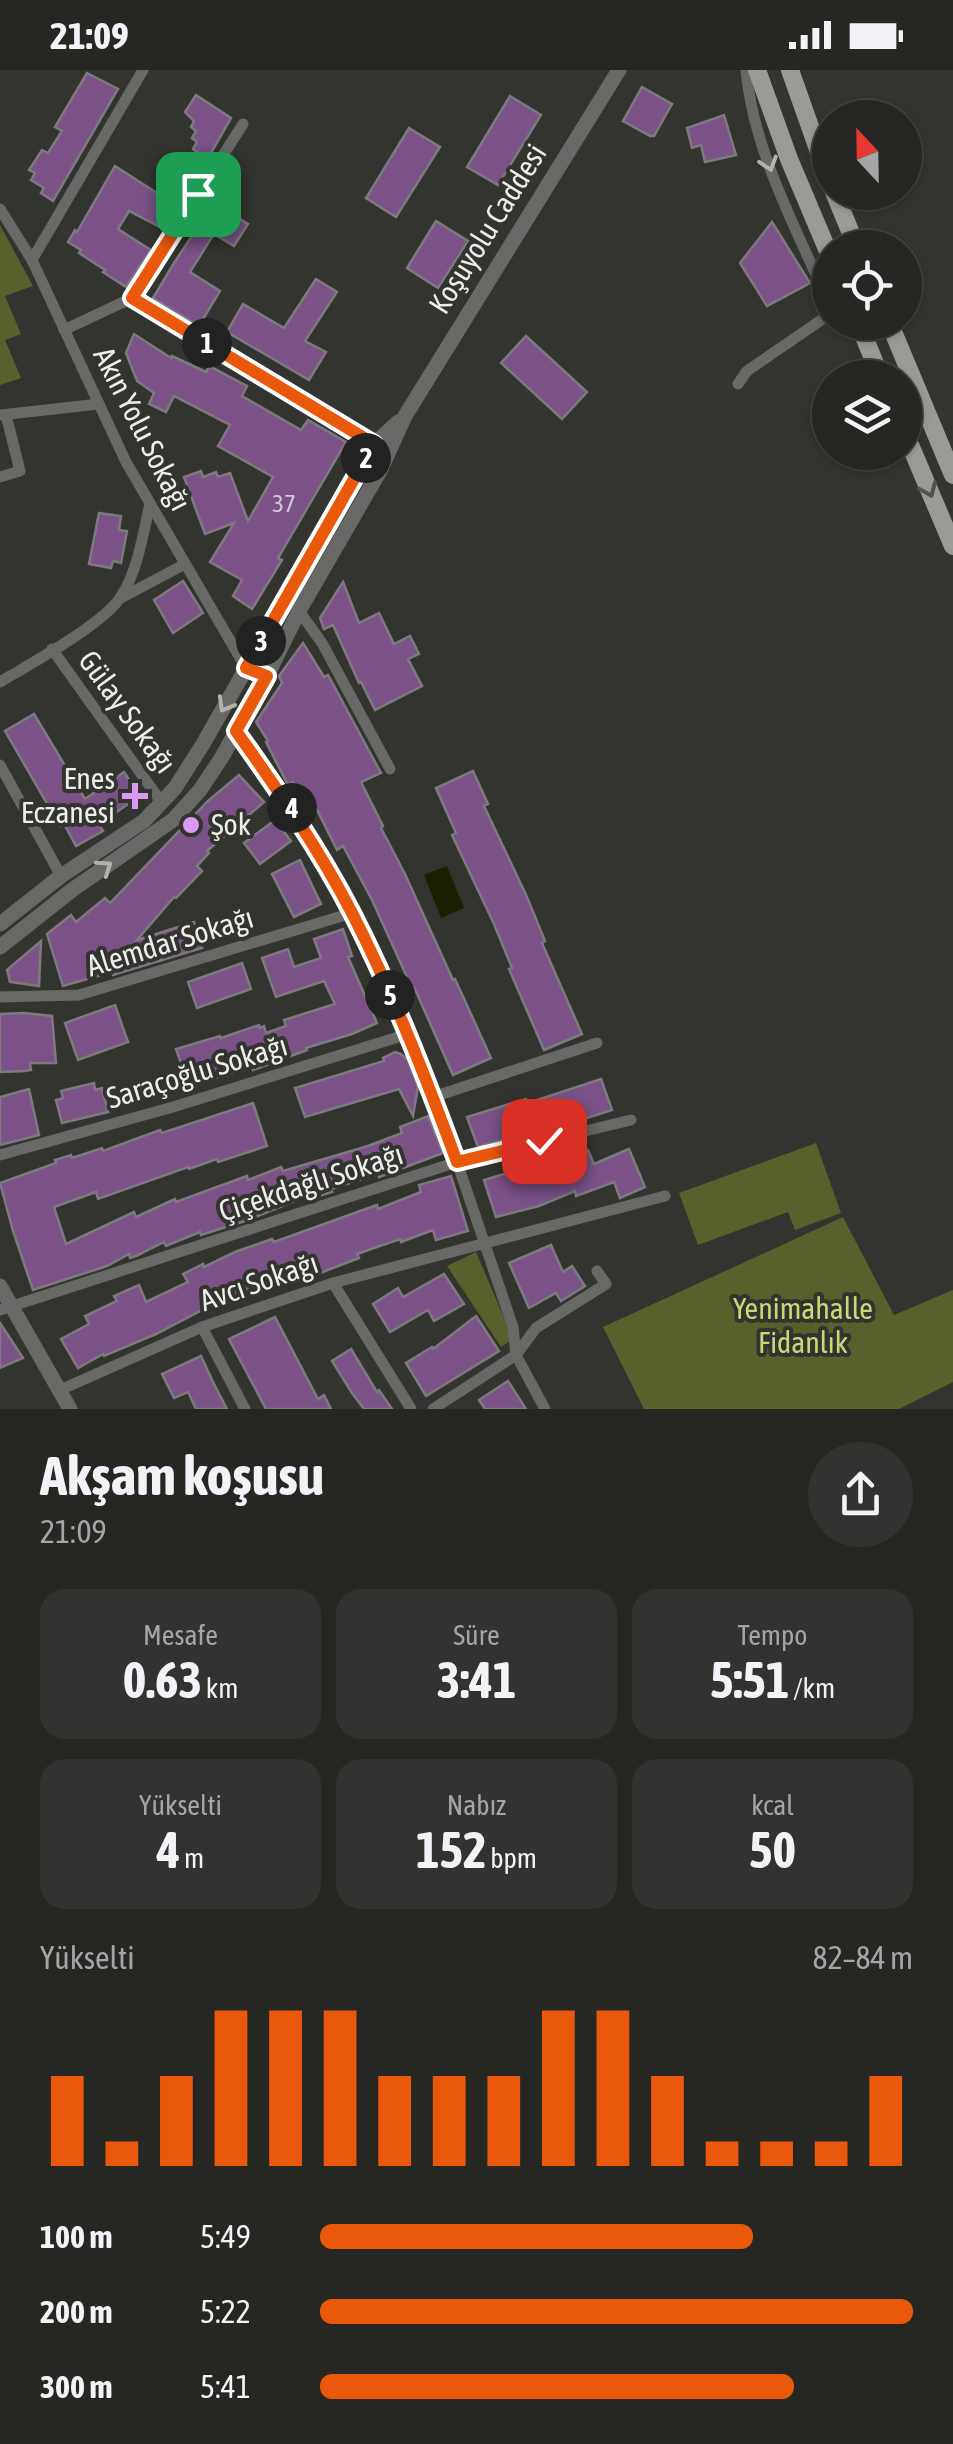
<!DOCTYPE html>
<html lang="tr">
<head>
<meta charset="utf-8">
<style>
	:root { --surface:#262723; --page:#323330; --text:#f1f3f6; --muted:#a4a5a6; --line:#424441; --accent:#ea580c }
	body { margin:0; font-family:"Asap Condensed",sans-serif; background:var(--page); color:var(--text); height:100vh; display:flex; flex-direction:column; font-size:38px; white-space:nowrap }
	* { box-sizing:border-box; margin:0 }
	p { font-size:32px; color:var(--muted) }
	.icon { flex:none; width:55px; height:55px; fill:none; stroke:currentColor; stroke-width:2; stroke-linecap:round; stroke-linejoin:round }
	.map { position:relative; height:1339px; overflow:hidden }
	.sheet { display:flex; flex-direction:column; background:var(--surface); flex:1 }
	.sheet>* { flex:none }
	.needle { width:65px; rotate:338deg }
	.tools { position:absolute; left:812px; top:30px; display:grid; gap:20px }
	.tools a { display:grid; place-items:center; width:110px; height:110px; border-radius:50%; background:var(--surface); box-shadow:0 2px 8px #0004,0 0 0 2px var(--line); font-size:50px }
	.pin { position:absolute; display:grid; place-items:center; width:85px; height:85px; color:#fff; margin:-42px; border-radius:20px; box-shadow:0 5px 15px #0006 }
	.km { position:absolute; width:50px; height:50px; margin:-25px; border-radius:50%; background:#222; color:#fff; font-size:28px; line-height:50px; text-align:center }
	.round { display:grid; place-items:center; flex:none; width:105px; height:105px; border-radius:52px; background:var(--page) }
	.summary { display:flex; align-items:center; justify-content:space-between; height:170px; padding:0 40px }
	h1 { font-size:55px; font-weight:700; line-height:75px }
	.figures { display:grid; grid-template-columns:repeat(3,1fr); gap:15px; height:170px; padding:10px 40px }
	.figures div { display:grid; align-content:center; border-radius:25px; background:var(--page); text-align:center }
	.figures b { font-size:50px; font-weight:700 }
	.figures small { font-size:28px; font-weight:400 }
	.figures p { font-size:28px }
	.chart { height:280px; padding:20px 40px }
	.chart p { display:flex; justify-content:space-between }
	.chart svg { width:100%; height:180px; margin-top:10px; stroke:var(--accent); stroke-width:6 }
	ul { padding:0 40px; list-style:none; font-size:32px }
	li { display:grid; grid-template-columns:160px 120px 1fr; align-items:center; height:75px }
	li i { height:25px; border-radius:12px; background:var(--accent) }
	.status { display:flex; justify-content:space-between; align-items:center; height:70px; padding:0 50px; background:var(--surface); direction:ltr }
	.status svg { height:28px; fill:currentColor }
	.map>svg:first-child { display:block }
	.green { fill:#58612b }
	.water { fill:#1b2000 }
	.building { fill:#7a5288; stroke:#7d797e; stroke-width:2.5 }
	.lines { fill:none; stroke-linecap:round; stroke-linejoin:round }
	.minor { stroke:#686866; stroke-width:11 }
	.tertiary { stroke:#686866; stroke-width:15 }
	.primary { stroke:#9a9b96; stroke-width:18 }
	.oneway { stroke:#b1b2af }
	.oneway2 { stroke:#52534e }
	.route-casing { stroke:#fff; stroke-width:20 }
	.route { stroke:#ea580c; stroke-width:12 }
	.poi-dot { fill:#dc99f4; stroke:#33342f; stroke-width:4 }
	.labels { text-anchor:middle; stroke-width:8; stroke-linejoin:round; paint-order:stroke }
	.number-label { font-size:25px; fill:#d0c7d2 }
	.street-label { font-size:30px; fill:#edeeeb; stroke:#33342f }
	.poi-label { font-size:30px; fill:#edeeeb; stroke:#33342f; text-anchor:end }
	.park-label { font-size:30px; fill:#c7d976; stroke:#33342f }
</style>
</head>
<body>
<div class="status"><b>21:09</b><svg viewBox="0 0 49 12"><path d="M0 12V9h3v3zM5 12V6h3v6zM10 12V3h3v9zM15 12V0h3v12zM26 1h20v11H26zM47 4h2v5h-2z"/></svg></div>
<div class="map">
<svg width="953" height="1339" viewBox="0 0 953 1339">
	<rect width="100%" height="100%" fill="#33342f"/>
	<g class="green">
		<polygon points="0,155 33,216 5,226 21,264 5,270 21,308 0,315"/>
		<polygon points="816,1073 841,1143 795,1160 788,1142 698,1175 679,1123"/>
		<polygon points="843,1147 894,1245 953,1220 953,1312 899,1339 644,1339 603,1257"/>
		<polygon points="476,1182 513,1269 501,1277 447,1196"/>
	</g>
	<polygon class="water" points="447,796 464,838 441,848 424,805"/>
	<g class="building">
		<polygon points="87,3 118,19 53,131 41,123 44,118 31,110 35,103 29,100 42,80 48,83 62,61 55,57"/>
		<polygon points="642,17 672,34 654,66 650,66 623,51"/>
		<polygon points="196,25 231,48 207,90 193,79 197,72 192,68 196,61 191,57 194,51 185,42"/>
		<polygon points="510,26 541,45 498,115 467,97"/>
		<polygon points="724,45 736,85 705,92 701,75 692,78 687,58"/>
		<polygon points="409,58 440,77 396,147 366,128"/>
		<polygon points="115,96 171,132 160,157 129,141 118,159 151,180 126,217 103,202 105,200 79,183 81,180 68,172 75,160 77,162"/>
		<polygon points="214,133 248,154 234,176 214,164 190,202 220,221 199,256 153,228 174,193"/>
		<polygon points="436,151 468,171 438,218 407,198"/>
		<polygon points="772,152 810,213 767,236 740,193"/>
		<polygon points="316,209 337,222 305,271 326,282 309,310 227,262 243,234 284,258"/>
		<polygon points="134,264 171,288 172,286 206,302 209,296 247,316 242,326 301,360 308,350 346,372 278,488 282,490 252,539 233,526 242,510 210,492 234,453 205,464 184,407 201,401 203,407 216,402 218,407 230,403 248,451 273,407 218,376 230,355 174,326 166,342 149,334 154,323 137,311 126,283"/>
		<polygon points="526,266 587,322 562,349 501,293"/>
		<polygon points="99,443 121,446 119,460 127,461 121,493 113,491 111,498 89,494"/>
		<polygon points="183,511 203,543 173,563 154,530"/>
		<polygon points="343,512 359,553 379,543 394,574 410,566 419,584 408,589 422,616 375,640 361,612 359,613 333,555 324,559 320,548"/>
		<polygon points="303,573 324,607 328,605 381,703 361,712 383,756 381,758 405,804 453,910 455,909 491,988 453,1005 414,917 412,918 372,830 343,776 337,780 317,740 311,743 293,712 288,715 266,672 268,671 256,652 282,613 279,606"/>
		<polygon points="34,644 85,729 124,702 140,726 99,754 103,761 76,776 64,754 60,756 5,661"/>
		<polygon points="473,701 488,734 484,736 527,827 545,871 542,873 582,964 544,980 509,899 512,898 494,854 452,765 456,763 436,718"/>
		<polygon points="239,705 264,732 207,781 209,783 197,796 202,801 176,828 174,827 137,870 194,852 202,878 113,905 112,902 63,916 47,864 71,845 76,852 105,828 110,833 208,731"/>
		<polygon points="275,750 291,771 260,794 244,773"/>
		<polygon points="300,790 321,834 294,847 272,804"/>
		<polygon points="343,859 352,886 348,887 377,953 352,964 306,978 307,980 253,1000 252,996 189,1017 176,979 220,966 221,968 259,955 260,958 264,956 266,963 286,956 284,950 335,934 324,911 276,927 262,888 288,879 294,897 321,888 314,869"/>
		<polygon points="41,871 39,916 10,912 7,900"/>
		<polygon points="242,893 251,919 197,938 188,912"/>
		<polygon points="115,935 128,972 78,990 65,953"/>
		<polygon points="24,943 52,946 56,993 30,993 31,1000 25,1001 0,1002 0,944"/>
		<polygon points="395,982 401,984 408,990 418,1017 413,1046 399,1019 305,1047 295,1018 384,991 383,988"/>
		<polygon points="601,1009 612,1040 556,1058 549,1060 548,1057 517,1068 513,1069 512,1067 478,1077 467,1047 526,1029 528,1033"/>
		<polygon points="94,1013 95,1020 102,1018 108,1042 62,1053 56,1030 63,1028 61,1021"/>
		<polygon points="29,1019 39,1065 0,1075 0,1027"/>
		<polygon points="253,1033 267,1076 218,1092 217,1089 189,1099 188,1097 98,1129 96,1122 54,1137 66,1174 134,1142 136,1147 175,1129 176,1132 247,1106 248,1110 281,1097 283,1101 368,1076 402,1063 400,1057 428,1046 443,1083 379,1107 378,1104 331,1119 332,1122 306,1130 305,1127 245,1151 201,1165 200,1162 166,1176 164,1172 136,1186 130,1188 129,1184 107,1196 33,1220 13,1161 0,1113 56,1093 55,1090 71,1085 72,1088 102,1078 103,1081 160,1060 162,1063"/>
		<polygon points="629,1079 645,1117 620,1128 614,1112 576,1126 575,1121 539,1136 496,1147 484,1110 510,1102 511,1105 549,1089 551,1093 588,1080 594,1094"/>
		<polygon points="451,1106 468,1161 436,1170 433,1160 401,1172 400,1169 357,1184 359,1188 302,1210 299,1201 263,1218 261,1213 232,1227 231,1225 156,1264 104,1286 103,1284 78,1298 61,1269 89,1254 85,1246 117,1231 114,1226 139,1215 146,1232 188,1212 183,1204 203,1194 204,1197 235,1182 272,1169 274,1172 377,1135 378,1139 421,1122 419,1115"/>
		<polygon points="551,1175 563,1202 572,1196 585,1216 561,1231 556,1223 529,1238 509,1193"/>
		<polygon points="444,1204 464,1234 434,1251 428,1240 390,1262 373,1234 398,1218 403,1227"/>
		<polygon points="476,1246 499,1281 426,1326 406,1293 432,1277 433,1279"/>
		<polygon points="275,1247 318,1329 324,1325 331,1339 266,1339 229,1269"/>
		<polygon points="0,1253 23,1288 0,1298"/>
		<polygon points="351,1279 377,1322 379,1320 392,1339 364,1339 352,1323 332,1291"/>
		<polygon points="201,1286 214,1314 227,1339 196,1339 188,1322 174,1328 162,1304"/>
		<polygon points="508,1311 526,1339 485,1339 479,1330"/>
	</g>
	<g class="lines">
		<g class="minor">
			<path d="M746,0C753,74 787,140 817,207L830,217"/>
			<polyline points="0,139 32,190 126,392 246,598"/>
			<polyline points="32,190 143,0"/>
			<polyline points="132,228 374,374"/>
			<polyline points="64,260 132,228 243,54"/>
			<polyline points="738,314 747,301 830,244"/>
			<polyline points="0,345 99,334"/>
			<polyline points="0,407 20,401 6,345"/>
			<polyline points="121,528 185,494"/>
			<polyline points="299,541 322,573 390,699"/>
			<polyline points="52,579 162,733"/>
			<path d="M0,612C30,594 106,553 122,525C138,499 143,464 150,434"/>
			<polyline points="236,661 292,740 352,843 408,964 457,1092 513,1257 516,1285 545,1339"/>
			<polyline points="0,695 61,806"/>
			<polyline points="0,927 79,925 352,843"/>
			<polyline points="433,1027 597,973"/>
			<polyline points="0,1085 173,1037 408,964"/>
			<polyline points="333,1213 411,1339"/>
			<polyline points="0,1240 457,1092 631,1050"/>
			<polyline points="202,1257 245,1339"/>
			<polyline points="60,1320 202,1257 333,1213 665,1126"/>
			<polyline points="433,1339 516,1285 536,1258 606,1214 597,1201"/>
		</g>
		<g class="tertiary">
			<polyline points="0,854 61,806 144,751 175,718 203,674 374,374 398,352"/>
			<polyline points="0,877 72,820 173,750 200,720 222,687 267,606 299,541 381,399 405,346 619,0"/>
			<polyline points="0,1216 70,1339"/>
		</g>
		<g class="primary">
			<polyline points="757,0 789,89 830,186"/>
			<polyline points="790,0 830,113"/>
			<polyline points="834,122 857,178"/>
			<polyline points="858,252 881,308"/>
			<polyline points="889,252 953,405"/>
			<polyline points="905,363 953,476"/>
		</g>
	</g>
	<defs><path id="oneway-chevron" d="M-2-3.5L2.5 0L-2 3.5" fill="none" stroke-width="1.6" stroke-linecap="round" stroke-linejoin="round" transform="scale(2.5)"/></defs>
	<g class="oneway">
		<use href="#oneway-chevron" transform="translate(769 94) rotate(72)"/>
		<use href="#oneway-chevron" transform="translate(225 635) rotate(120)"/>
		<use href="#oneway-chevron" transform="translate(105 797) rotate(-35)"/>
	</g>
	<use class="oneway2" href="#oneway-chevron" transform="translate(929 420) rotate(67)"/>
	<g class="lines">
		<defs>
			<path id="route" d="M198,124L132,228L374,374L246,598L267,606L236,661C278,720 319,779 352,843C393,923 426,1008 457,1092L544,1071"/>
		</defs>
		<use href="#route" class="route-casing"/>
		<use href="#route" class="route"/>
	</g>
	<g class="poi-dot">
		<path d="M130 711h10v10h10v10h-10v10h-10v-10h-10v-10h10z"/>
		<circle cx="191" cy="755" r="10"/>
	</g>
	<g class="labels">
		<g class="number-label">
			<text x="284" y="442">37</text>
		</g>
		<g class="street-label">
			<text transform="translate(488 159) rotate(-58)" y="10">Koşuyolu Caddesi</text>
			<text transform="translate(142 359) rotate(63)" y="10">Akın Yolu Sokağı</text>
			<text transform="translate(127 642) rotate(54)" y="10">Gülay Sokağı</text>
			<text transform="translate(170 872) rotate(-17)" y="10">Alemdar Sokağı</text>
			<text transform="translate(197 1002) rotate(-17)" y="10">Saraçoğlu Sokağı</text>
			<text transform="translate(311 1113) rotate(-18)" y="10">Çiçekdağlı Sokağı</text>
			<text transform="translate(259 1212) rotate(-19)" y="10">Avcı Sokağı</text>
		</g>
		<g class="poi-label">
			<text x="115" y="719">Enes<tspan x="115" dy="34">Eczanesi</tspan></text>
			<text x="211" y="765" text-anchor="start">Şok</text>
		</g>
		<g class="park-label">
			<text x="803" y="1249">Yenimahalle<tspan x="803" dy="34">Fidanlık</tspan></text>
		</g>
	</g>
</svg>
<div class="tools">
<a><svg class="needle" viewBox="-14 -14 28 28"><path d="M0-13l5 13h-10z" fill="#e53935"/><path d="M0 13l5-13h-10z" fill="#a4a5a6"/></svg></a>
<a><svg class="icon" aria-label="locate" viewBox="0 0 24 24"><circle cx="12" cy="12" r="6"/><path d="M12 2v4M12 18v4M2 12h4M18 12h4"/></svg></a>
<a><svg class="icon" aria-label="layers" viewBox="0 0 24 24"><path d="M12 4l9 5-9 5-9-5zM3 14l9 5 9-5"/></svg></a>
</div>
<div class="pin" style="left:198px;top:124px;background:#1e9e55"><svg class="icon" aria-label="arrive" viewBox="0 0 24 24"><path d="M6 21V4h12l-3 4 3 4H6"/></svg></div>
<div class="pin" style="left:544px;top:1071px;background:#d93025"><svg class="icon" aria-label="check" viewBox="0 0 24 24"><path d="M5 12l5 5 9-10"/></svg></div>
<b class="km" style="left:207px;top:273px">1</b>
<b class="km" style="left:366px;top:388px">2</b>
<b class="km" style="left:261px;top:571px">3</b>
<b class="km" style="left:292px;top:738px">4</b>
<b class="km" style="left:390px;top:925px">5</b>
</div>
<section class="sheet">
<div class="summary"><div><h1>Akşam koşusu</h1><p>21:09</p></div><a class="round"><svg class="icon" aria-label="share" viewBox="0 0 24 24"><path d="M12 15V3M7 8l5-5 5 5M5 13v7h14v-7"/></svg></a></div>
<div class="figures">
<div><p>Mesafe</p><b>0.63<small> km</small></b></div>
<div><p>Süre</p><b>3:41</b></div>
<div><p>Tempo</p><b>5:51<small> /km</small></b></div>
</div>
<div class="figures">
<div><p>Yükselti</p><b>4<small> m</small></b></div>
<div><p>Nabız</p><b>152<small> bpm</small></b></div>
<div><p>kcal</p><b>50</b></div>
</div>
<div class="chart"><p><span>Yükselti</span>82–84 m</p>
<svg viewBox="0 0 160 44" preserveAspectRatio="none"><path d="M5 44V22M15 44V38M25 44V22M35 44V6M45 44V6M55 44V6M65 44V22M75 44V22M85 44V22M95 44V6M105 44V6M115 44V22M125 44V38M135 44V38M145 44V38M155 44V22"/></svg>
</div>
<ul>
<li><b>100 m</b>5:49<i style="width:73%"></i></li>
<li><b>200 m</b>5:22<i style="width:100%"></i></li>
<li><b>300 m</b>5:41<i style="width:80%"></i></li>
</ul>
</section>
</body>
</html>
